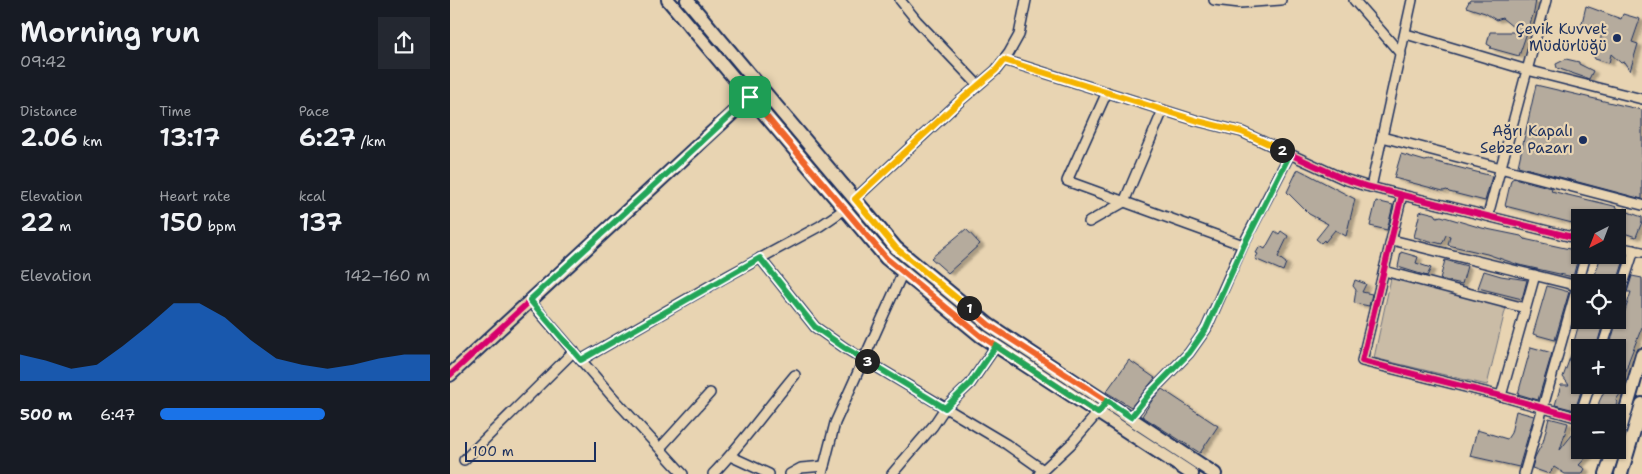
<!DOCTYPE html>
<html lang="en">
<head>
<meta charset="utf-8">
<style>
	:root { --surface:#171b24; --page:#242831; --text:#f1f3f6; --muted:#9ea1a6; --accent:#1a73e8 }
	body { margin:0; font-family:"Shantell Sans",sans-serif; background:var(--page); color:var(--text); height:100vh; display:flex; flex-direction:column; font-size:19px; white-space:nowrap }
	* { box-sizing:border-box; margin:0 }
	p { font-size:16px; color:var(--muted) }
	.icon { flex:none; width:28px; height:28px; fill:none; stroke:currentColor; stroke-width:2; stroke-linecap:round; stroke-linejoin:round }
	.map { position:relative; flex:1; overflow:hidden }
	.details { display:flex; flex-direction:column; background:var(--surface); width:450px }
	.details>* { flex:none }
	.needle { width:32px; rotate:222deg }
	.tools { position:absolute; left:1121px; top:209px; display:grid; gap:10px }
	.tools a { display:grid; place-items:center; width:55px; height:55px; border-radius:0px; background:var(--surface); box-shadow:0 1px 4px #0004; font-size:25px }
	.scale { position:absolute; left:15px; bottom:12px; width:131px; box-sizing:border-box; padding-left:5px; border:2px solid #1b2f5e; border-top:0; font-size:14px; line-height:18px; white-space:nowrap; color:#1b2f5e; -webkit-text-stroke:4px #e8d4b2; paint-order:stroke }
	.pin { position:absolute; display:grid; place-items:center; width:42px; height:42px; color:#fff; margin:-21px; border-radius:10px; box-shadow:0 2px 8px #0006 }
	.km { position:absolute; width:25px; height:25px; margin:-12px; border-radius:50%; background:#222; color:#fff; font-size:14px; line-height:25px; text-align:center }
	.round { display:grid; place-items:center; flex:none; width:52px; height:52px; border-radius:0px; background:var(--page) }
	.headline { display:flex; align-items:center; justify-content:space-between; height:85px; padding:0 20px }
	h1 { font-size:28px; font-weight:600; line-height:38px }
	.metrics { display:grid; grid-template-columns:repeat(3,1fr); gap:8px; height:85px; padding:5px 20px }
	.metrics div { display:grid; align-content:center }
	.metrics b { font-size:25px; font-weight:600 }
	.metrics small { font-size:14px; font-weight:400 }
	.metrics p { font-size:14px }
	.chart { height:140px; padding:10px 20px }
	.chart p { display:flex; justify-content:space-between }
	.chart svg { width:100%; height:90px; margin-top:5px; fill:var(--accent); opacity:.7 }
	ul { padding:0 20px; list-style:none; font-size:16px }
	li { display:grid; grid-template-columns:80px 60px 1fr; align-items:center; height:38px }
	li i { height:12px; border-radius:6px; background:var(--accent) }
	main { display:flex; flex:1; min-height:0 }
	.map>svg:first-child { display:block }
	.green { fill:#cabca6; stroke:#727682 }
	.building { fill:#b5ab9d; stroke:#1b2f5e; filter:url(#shadow) }
	.lines { fill:none; stroke-linecap:round; stroke-linejoin:round }
	.street-casing { stroke:#1b2f5e; stroke-width:12 }
	.secondary-casing { stroke:#1b2f5e; stroke-width:16 }
	.street { stroke:#e8d4b2; stroke-width:9 }
	.secondary { stroke:#e8d4b2; stroke-width:12 }
	.cycleway-casing { stroke:#e8d4b2; stroke-width:9 }
	.cycleway { stroke:#d6006c; stroke-width:6 }
	.split-1-casing { stroke:#fff; stroke-width:10 }
	.split-2-casing { stroke:#fff; stroke-width:10 }
	.split-3-casing { stroke:#fff; stroke-width:10 }
	.split-4-casing { stroke:#fff; stroke-width:10 }
	.split-1 { stroke:#f0652b; stroke-width:6 }
	.split-2 { stroke:#f5b400; stroke-width:6 }
	.split-3 { stroke:#22a559; stroke-width:6 }
	.split-4 { stroke:#22a559; stroke-width:6 }
	.poi-dot { fill:#1b2f5e; stroke:#e8d4b2; stroke-width:2 }
	.labels { text-anchor:middle; stroke-width:4.5; stroke-linejoin:round; paint-order:stroke }
	.poi-label { font-size:15px; fill:#1b2f5e; stroke:#e8d4b2; text-anchor:end }
</style>
</head>
<body>
<main>
<section class="details">
<div class="headline"><div><h1>Morning run</h1><p>09:42</p></div><a class="round"><svg class="icon" aria-label="share" viewBox="0 0 24 24"><path d="M12 15V3M7 8l5-5 5 5M5 13v7h14v-7"/></svg></a></div>
<div class="metrics">
<div><p>Distance</p><b>2.06<small> km</small></b></div>
<div><p>Time</p><b>13:17</b></div>
<div><p>Pace</p><b>6:27<small> /km</small></b></div>
</div>
<div class="metrics">
<div><p>Elevation</p><b>22<small> m</small></b></div>
<div><p>Heart rate</p><b>150<small> bpm</small></b></div>
<div><p>kcal</p><b>137</b></div>
</div>
<div class="chart"><p><span>Elevation</span>142–160 m</p>
<svg viewBox="0 0 160 44" preserveAspectRatio="none"><path d="M0 44V31L10 34L20 38L30 36L40 27L50 17L60 6L70 6L80 13L90 24L100 33L110 36L120 38L130 36L140 33L150 31L160 31V44z"/></svg>
</div>
<ul>
<li><b>500 m</b>6:47<i style="width:61%"></i></li>
</ul>
</section>
<div class="map">
<svg width="1192" height="474" viewBox="0 0 1192 474">
	<defs>
		<filter id="shadow"><feDropShadow dx="4.5" dy="2.5" stdDeviation="1" flood-color="#0004"/></filter>
	</defs>
	<rect width="100%" height="100%" fill="#e8d4b2"/>
	<filter id="ink" filterUnits="userSpaceOnUse"><feTurbulence type="fractalNoise" baseFrequency=".02" numOctaves="2"/><feDisplacementMap in="SourceGraphic" scale="10" xChannelSelector="R" yChannelSelector="G"/><feConvolveMatrix kernelMatrix="1 2 1 2 8 2 1 2 1" color-interpolation-filters="sRGB"/></filter>
	<g filter="url(#ink)">
		<polygon class="green" points="941,278 1056,307 1037,385 924,358"/>
		<g class="building">
			<polygon points="1020,0 1086,0 1084,12 1069,56 1040,48 1042,47 1037,44 1040,32 1069,32 1052,18 1046,20 1035,13 1016,7"/>
			<polygon points="1136,6 1171,19 1173,14 1190,19 1182,42 1188,44 1180,71 1174,62 1171,63 1161,54 1159,63 1145,59 1141,51 1144,44 1149,47 1152,32 1131,27"/>
			<polygon points="1116,59 1129,62 1129,64 1143,71 1139,79 1107,68 1106,64"/>
			<polygon points="1086,85 1192,110 1192,199 1068,166"/>
			<polygon points="951,154 975,161 979,160 1042,176 1035,201 999,192 997,190 993,191 944,178"/>
			<polygon points="848,169 905,199 896,236 885,230 875,242 874,240 871,243 866,239 878,224 859,214 837,192"/>
			<polygon points="1064,178 1102,188 1101,191 1160,205 1167,207 1168,213 1175,208 1178,212 1192,217 1192,222 1186,237 1168,231 1168,218 1130,218 1130,225 1055,206 1061,180"/>
			<polygon points="926,201 943,205 937,230 920,226"/>
			<polygon points="973,211 985,214 987,217 991,216 1032,228 1071,236 1074,239 1124,250 1130,250 1123,277 1069,265 1037,254 998,245 1000,236 996,235 992,244 964,237 970,212"/>
			<polygon points="516,229 530,244 498,273 481,258"/>
			<polygon points="825,231 829,234 831,231 838,236 828,257 836,263 833,271 805,259 808,254 806,253 810,246 815,249"/>
			<polygon points="951,252 968,257 966,263 981,268 977,276 948,267"/>
			<polygon points="1151,255 1174,260 1167,282 1143,282"/>
			<polygon points="995,260 1017,266 1012,284 990,279"/>
			<polygon points="1034,271 1051,276 1077,280 1072,299 1028,288"/>
			<polygon points="1182,276 1192,278 1192,327 1179,360 1170,394 1166,400 1167,403 1163,412 1150,412 1151,411 1148,410 1149,402 1157,385 1168,385 1168,348 1159,348 1167,320 1172,320 1181,292 1177,292"/>
			<polygon points="905,280 916,284 912,292 922,294 919,306 904,303 906,290 903,286"/>
			<polygon points="1097,286 1119,292 1105,340 1083,334"/>
			<polygon points="1130,320 1154,320 1146,348 1134,348 1123,345"/>
			<polygon points="1081,347 1102,353 1088,400 1068,394"/>
			<polygon points="1130,351 1130,385 1133,385 1125,410 1105,405 1111,385 1119,385 1113,377 1122,352"/>
			<polygon points="679,360 705,378 681,407 656,392"/>
			<polygon points="712,389 768,426 750,453 692,416 703,399"/>
			<polygon points="1066,411 1084,416 1069,467 1020,456 1027,430 1057,439 1061,433"/>
			<polygon points="1099,418 1118,423 1110,450 1130,425 1130,450 1143,450 1129,465 1135,469 1132,474 1115,474 1104,467 1099,474 1082,468 1085,457 1093,442"/>
		</g>
		<g class="lines">
			<defs>
				<g id="street">
					<polyline points="450,0 467,21 528,85"/>
					<polyline points="764,0 790,3 831,0"/>
					<polyline points="904,0 951,54"/>
					<polyline points="956,34 1077,70 1192,99"/>
					<polyline points="554,60 748,121 792,132 894,179 916,186 1130,239"/>
					<polyline points="657,92 617,181 793,245"/>
					<polyline points="932,137 1192,205"/>
					<polyline points="921,187 962,0"/>
					<polyline points="952,195 912,361 1051,396 1129,418 1130,415"/>
					<polyline points="405,199 511,100 546,70 559,53 569,35 576,0"/>
					<polyline points="1038,215 1096,0"/>
					<polyline points="639,222 674,202 713,110"/>
					<polyline points="942,240 1128,286"/>
					<polyline points="1168,247 1192,252"/>
					<polyline points="310,258 365,327 395,348 556,444 593,470"/>
					<polyline points="934,271 1075,308"/>
					<polyline points="1168,300 1184,250"/>
					<polyline points="80,301 161,395 233,474"/>
					<polyline points="1152,348 1161,320"/>
					<polyline points="131,360 272,279 370,226 395,209"/>
					<polyline points="1051,396 1085,275"/>
					<polyline points="1131,412 1140,385"/>
					<polyline points="681,417 700,393 739,353 756,329 793,245 840,154"/>
					<polyline points="210,448 260,393"/>
					<polyline points="280,456 319,474"/>
					<polyline points="14,460 124,351"/>
					<path d="M263,474C293,443 317,408 345,375"/>
					<polyline points="340,474 351,468 374,466"/>
					<polyline points="372,474 385,423 453,272"/>
					<polyline points="442,474 483,426 495,408 520,384 546,346"/>
					<polyline points="589,474 621,444 651,409"/>
					<polyline points="1074,474 1136,255"/>
				</g>
				<g id="secondary">
					<polyline points="218,0 436,258 531,336 742,474"/>
					<polyline points="237,0 446,248 539,325 765,474"/>
					<polyline points="0,375 300,97"/>
					<polyline points="1168,437 1192,355"/>
					<polyline points="1156,474 1164,450"/>
					<polyline points="1171,474 1192,404"/>
				</g>
			</defs>
			<use href="#street" class="street-casing"/>
			<use href="#secondary" class="secondary-casing"/>
			<use href="#street" class="street"/>
			<use href="#secondary" class="secondary"/>
			<defs>
				<g id="cycleway">
					<polyline points="554,60 748,121 792,132 894,179 916,186 1130,239"/>
					<polyline points="952,195 912,361 1051,396 1129,418 1130,415"/>
					<polyline points="0,375 300,97"/>
				</g>
			</defs>
			<use href="#cycleway" class="cycleway-casing"/>
			<use href="#cycleway" class="cycleway"/>
		</g>
	</g>
	<g class="lines" filter="url(#ink)">
		<defs>
			<polyline id="split-1" points="300,97 436,258 531,336 648,413 657,401 539,325 519,308"/>
			<polyline id="split-2" points="519,308 446,248 405,199 511,100 546,70 554,60 748,121 792,132 832,150"/>
			<polyline id="split-3" points="417,361 495,408 520,384 546,346 648,413 657,401 681,417 700,393 739,353 756,329 794,245 840,154 832,150"/>
			<polyline id="split-4" points="300,97 80,300 131,360 310,258 365,327 395,348 417,361"/>
		</defs>
		<use href="#split-1" class="split-1-casing"/>
		<use href="#split-2" class="split-2-casing"/>
		<use href="#split-3" class="split-3-casing"/>
		<use href="#split-4" class="split-4-casing"/>
		<use href="#split-1" class="split-1"/>
		<use href="#split-2" class="split-2"/>
		<use href="#split-3" class="split-3"/>
		<use href="#split-4" class="split-4"/>
	</g>
	<g class="poi-dot">
		<circle cx="1167" cy="38" r="5"/>
		<circle cx="1133" cy="140" r="5"/>
	</g>
	<g class="labels">
		<g class="poi-label">
			<text x="1157" y="34">Çevik Kuvvet<tspan x="1157" dy="17">Müdürlüğü</tspan></text>
			<text x="1123" y="136">Ağrı Kapalı<tspan x="1123" dy="17">Sebze Pazarı</tspan></text>
		</g>
	</g>
</svg>
<div class="tools">
<a><svg class="needle" viewBox="-14 -14 28 28"><path d="M0-13l5 13h-10z" fill="#e53935"/><path d="M0 13l5-13h-10z" fill="#9ea1a6"/></svg></a>
<a><svg class="icon" aria-label="locate" viewBox="0 0 24 24"><circle cx="12" cy="12" r="6"/><path d="M12 2v4M12 18v4M2 12h4M18 12h4"/></svg></a>
<a>+</a>
<a>−</a>
</div>
<div class="scale">100 m</div>
<div class="pin" style="left:300px;top:97px;background:#1e9e55"><svg class="icon" aria-label="arrive" viewBox="0 0 24 24"><path d="M6 21V4h12l-3 4 3 4H6"/></svg></div>
<b class="km" style="left:519px;top:308px">1</b>
<b class="km" style="left:832px;top:150px">2</b>
<b class="km" style="left:417px;top:361px">3</b>
</div>
</main>
</body>
</html>
